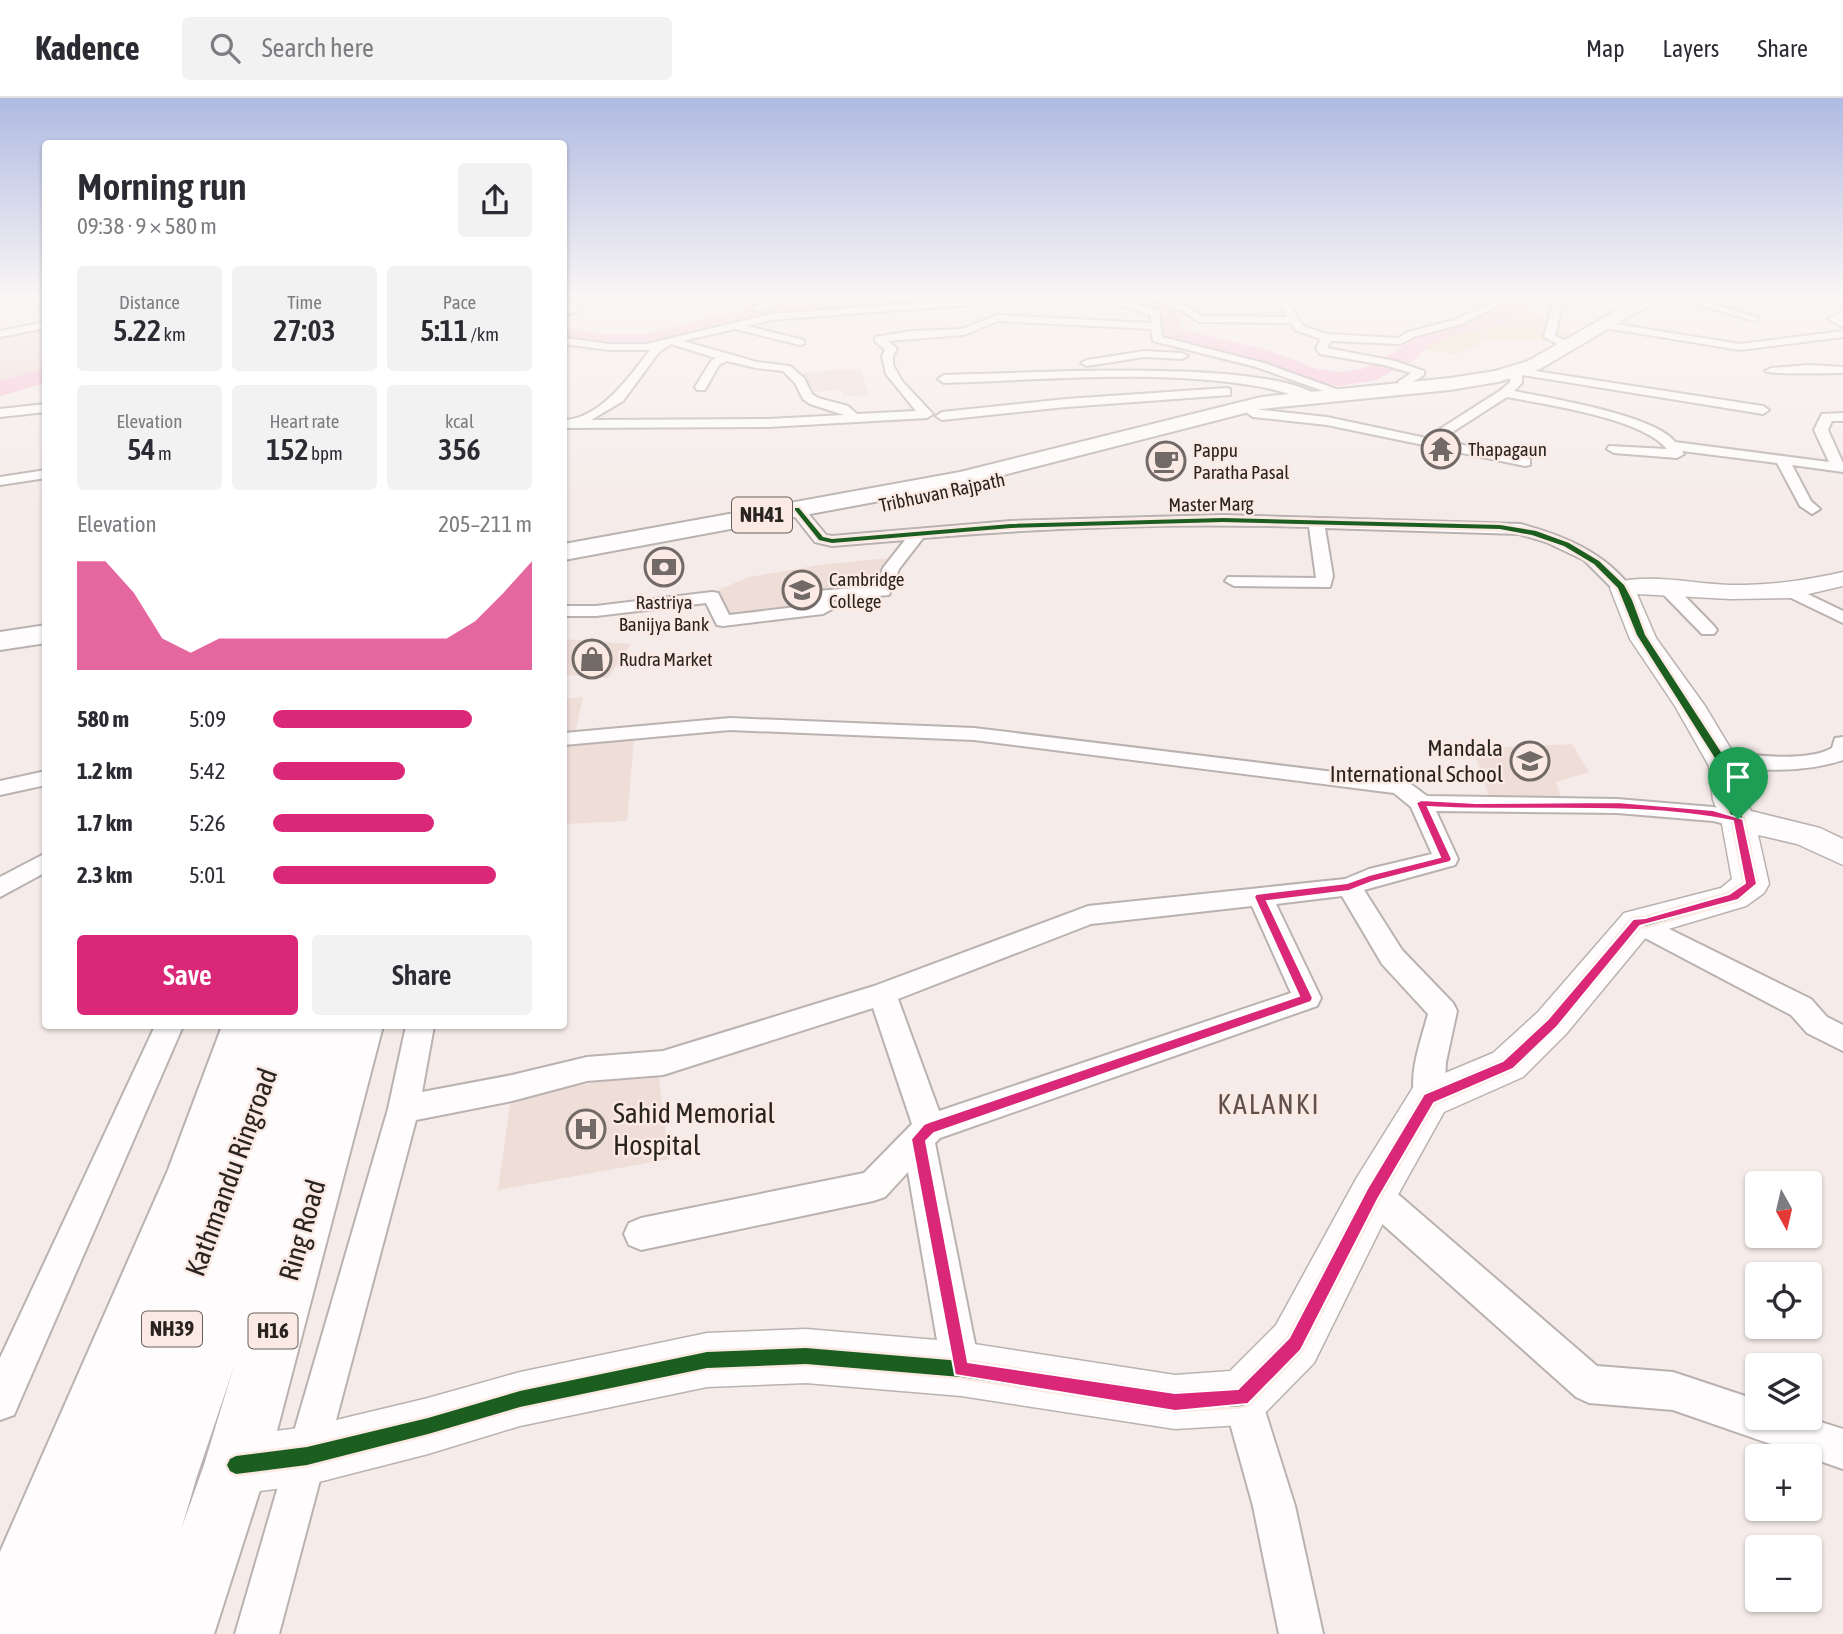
<!DOCTYPE html>
<html lang="en">
<head>
<meta charset="utf-8">
<style>
	:root { --surface:#fff; --page:#f2f2f3; --text:#2b2b33; --muted:#7c7c81; --line:#e1e1e2; --accent:#db2777 }
	body { margin:0; font-family:"Asap Condensed",sans-serif; background:var(--page); color:var(--text); height:100vh; display:flex; flex-direction:column; font-size:26px; white-space:nowrap }
	* { box-sizing:border-box; margin:0 }
	p { font-size:23px; color:var(--muted) }
	.icon { flex:none; width:38px; height:38px; fill:none; stroke:currentColor; stroke-width:2; stroke-linecap:round; stroke-linejoin:round }
	.map { position:relative; flex:1; overflow:hidden }
	.side { position:absolute; left:42px; top:42px; width:525px; height:889px; display:flex; flex-direction:column; background:var(--surface); border-radius:7px; box-shadow:0 2px 5px #0004 }
	.side>* { flex:none }
	.needle { width:46px; rotate:172deg }
	.tools { position:absolute; left:1745px; top:1073px; display:grid; gap:14px }
	.tools a { display:grid; place-items:center; width:77px; height:77px; border-radius:7px; background:var(--surface); box-shadow:0 2px 5px #0004; font-size:35px }
	.pin { position:absolute; display:grid; place-items:center; width:60px; height:60px; color:#fff; margin:-72px -30px; border-radius:50% 50% 50% 0; rotate:-45deg; box-shadow:0 0 7px #0007 }
	.pin .icon { rotate:45deg }
	.round { display:grid; place-items:center; flex:none; width:74px; height:74px; border-radius:7px; background:var(--page) }
	.overview { display:flex; align-items:center; justify-content:space-between; height:119px; padding:0 35px }
	h1 { font-size:38px; font-weight:600; line-height:52px }
	.figures { display:grid; grid-template-columns:repeat(3,1fr); gap:10px; height:119px; padding:7px 35px }
	.figures div { display:grid; align-content:center; border-radius:7px; background:var(--page); text-align:center }
	.figures b { font-size:30px; font-weight:600 }
	.figures small { font-size:19px; font-weight:400 }
	.figures p { font-size:19px }
	.chart { height:196px; padding:14px 35px }
	.chart p { display:flex; justify-content:space-between }
	.chart svg { width:100%; height:126px; margin-top:7px; fill:var(--accent); opacity:.7 }
	.action { display:flex; gap:14px; margin-top:auto; padding:14px 35px }
	.action a { flex:1; height:80px; border-radius:7px; background:var(--accent); color:#fff; font-size:28px; font-weight:600; line-height:80px; text-align:center }
	.action a+a { background:var(--page); color:var(--text) }
	ul { padding:0 35px; list-style:none; font-size:23px }
	li { display:grid; grid-template-columns:112px 84px 1fr; align-items:center; height:52px }
	li i { height:18px; border-radius:9px; background:var(--accent) }
	header { display:flex; align-items:center; gap:42px; box-sizing:border-box; height:98px; padding:0 35px; background:var(--surface); border-bottom:2px solid var(--line) }
	header strong { font-size:33px }
	nav { display:flex; gap:38px; margin-inline-start:auto; font-size:24px }
	.search { width:490px; height:63px; background:var(--page); display:flex; align-items:center; gap:18px; box-sizing:border-box; padding:0 24px; border-radius:7px; color:var(--muted); font-size:26px }
	.map>svg:first-child { display:block }
	.built { fill:#efddd7 }
	.green { fill:#edb }
	.lines { fill:none; stroke-linecap:round; stroke-linejoin:round }
	.river { fill:#f9c2d8; fill-rule:evenodd }
	.street-casing { stroke:#bab2b0; stroke-width:4 }
	.secondary-casing { stroke:#bab2b0; stroke-width:3 }
	.primary-casing { stroke:#bab2b0; stroke-width:4 }
	.highway-casing { stroke:#bab2b0; stroke-width:4 }
	.street { fill:#fefcfc; fill-rule:evenodd }
	.secondary { fill:#fefcfc; fill-rule:evenodd }
	.primary { fill:#fefcfc; fill-rule:evenodd }
	.highway { fill:#fefcfc; fill-rule:evenodd }
	.cycleway-casing { stroke:#fbe9e3; stroke-width:5 }
	.cycleway { fill:#1b5e20; fill-rule:evenodd }
	.route { fill:#db2777; stroke:#fff; stroke-width:2; fill-rule:evenodd }
	.labels { text-anchor:middle; stroke-width:5; stroke-linejoin:round; paint-order:stroke }
	.far-poi-label { font-size:19px; fill:#2a2421; stroke:#fbe9e3; text-anchor:start }
	.far-street-label { font-size:19px; fill:#2a2421; stroke:#fbe9e3 }
	.shield { fill:#fbe9e3; stroke:#695f5b; stroke-width:2 }
	.shield-label { font-size:21px; font-weight:bold; fill:#2a2421 }
	.poi-label { font-size:23px; fill:#2a2421; stroke:#fbe9e3; text-anchor:end }
	.near-neighbourhood-label { font-size:28px; letter-spacing:2px; fill:#5f514c; stroke:#fbe9e3 }
	.near-poi-label { font-size:28px; fill:#2a2421; stroke:#fbe9e3; text-anchor:start }
	.near-street-label { font-size:28px; fill:#2a2421; stroke:#fbe9e3 }
</style>
</head>
<body>
<header>
<strong>Kadence</strong>
<div class="search"><svg class="icon" aria-label="search" viewBox="0 0 24 24"><circle cx="10" cy="10" r="6"/><path d="M15 15l6 6"/></svg>Search here</div>
<nav><a>Map</a><a>Layers</a><a>Share</a></nav>
</header>
<div class="map">
<svg width="1843" height="1536" viewBox="0 0 1843 1536">
	<rect width="100%" height="100%" fill="#f5ece9"/>
	<g class="built">
		<polygon points="45,225 45,274 0,287 0,233"/>
		<polygon points="860,271 869,297 843,298 841,292 811,294 802,274"/>
		<polygon points="888,460 868,490 810,494 813,510 728,517 718,492 749,479 820,467"/>
		<polygon points="564,541 631,546 608,580 564,577"/>
		<polygon points="583,599 575,636 564,637 564,601"/>
		<polygon points="634,641 627,723 564,726 564,648"/>
		<polygon points="1572,646 1589,674 1556,684 1561,700 1490,702 1473,651"/>
		<polygon points="658,973 669,1061 498,1092 511,1000"/>
	</g>
	<polygon class="green" points="1480,198 1496,198 1579,238 1556,243 1489,242 1457,256 1411,250 1481,229 1503,213"/>
	<g class="lines">
		<g class="river">
			<polygon points="895,198 995,198 985,204 761,219 646,248 601,248 564,241 564,229 601,236 646,236 761,207"/>
			<path d="M1116,198C1143,198 1164,196 1181,219L1180,231L1270,253L1317,271L1340,274L1362,271L1400,251L1403,245L1416,239L1506,207L1489,202L1486,198L1526,201L1529,208C1506,238 1438,228 1417,260L1376,282L1340,288L1305,282L1254,263L1164,239L1158,233L1159,218L1144,208L1119,202Z"/>
			<polygon points="46,270 46,285 0,298 0,283"/>
		</g>
		<defs>
			<g id="street">
				<polygon points="587,198 602,198 576,209 578,213 564,218 564,206"/>
				<polygon points="726,198 761,198 780,207 757,213 753,212 753,208 764,206"/>
				<path d="M1008,198H1054L1049,201L770,222L747,228L804,242V246L800,247L735,231L683,243L757,264L790,268L804,280L812,296L818,300L848,308L857,316L916,313L886,276L882,258L885,252L875,243V239L912,233L962,231L997,217L1151,225L1150,217L1090,198H1107L1159,213L1162,239L1264,265L1350,296L1340,299L1256,269L1153,243L1151,231L998,223L964,237L888,243L897,251L893,258V267L902,283L933,316L927,320L768,329L564,330V322C600,321 630,278 650,252H609L564,246V240L609,246H647L770,216ZM671,246L716,260L711,263L695,289L697,292H705L719,267L727,263L756,270L783,273L795,285L803,301L810,306L844,317L768,321L591,322L623,303L659,254Z"/>
				<path d="M1143,198C1164,198 1185,205 1202,218L1287,219L1281,208L1236,198H1258L1288,204L1303,228L1327,236L1398,240L1408,234L1454,222L1489,206L1471,198L1493,200L1500,207L1462,226L1416,238L1400,246L1331,243L1327,250L1395,263L1424,273V277L1411,285L1414,291L1408,295L1404,294L1398,284L1411,275L1384,267L1320,256L1316,250L1321,241L1295,232L1291,225L1199,224L1183,213Z"/>
				<polygon points="1542,198 1553,198 1562,208 1555,238 1573,246 1573,250 1565,250 1544,239 1552,208"/>
				<polygon points="1670,198 1686,198 1759,220 1754,223"/>
				<polygon points="1843,213 1843,229 1828,221"/>
				<polygon points="46,224 46,230 0,239 0,233"/>
				<polygon points="1603,224 1740,246 1843,233 1843,239 1740,252 1599,229 1598,227"/>
				<polygon points="1144,253 1182,255 1188,258 1182,261 1144,259 1087,268 1081,265 1087,262"/>
				<path d="M1809,267L1843,269V275C1829,275 1771,277 1765,273L1771,270Z"/>
				<path d="M1516,270L1763,308L1769,312L1763,316L1522,277V285L1514,293C1549,300 1655,317 1675,344L1829,364L1814,332L1822,316L1843,315V323H1832L1828,332L1843,365V374L1792,367L1811,403L1820,411L1812,416L1800,408L1777,365L1682,353L1684,356L1677,360L1614,355L1607,351L1609,348L1667,351C1642,320 1548,307 1507,299L1440,342L1530,361V367L1525,368L1327,327L1253,319L1247,315L1253,311L1327,319L1426,340L1501,292L1510,284V273Z"/>
				<path d="M1071,273C1120,272 1284,269 1319,299L1313,303C1294,298 1276,291 1256,288C1153,271 1047,282 944,285L938,281L944,277Z"/>
				<polygon points="1226,290 1230,291 1230,297 1066,309 942,322 936,318 942,314 1066,301"/>
				<polygon points="46,306 46,314 0,319 0,311"/>
				<polygon points="46,372 46,380 0,387 0,379"/>
				<path d="M797,406L802,408L826,437L832,438L1011,423L1223,417L1520,426C1562,437 1604,454 1631,490L1622,495L1616,494L1584,462L1546,444L1519,436L1325,430L1333,478L1330,489L1234,488L1225,483L1228,479L1316,480L1309,429C1180,425 1051,429 923,440L899,471L889,497L832,502V511L823,516L723,528L717,527L706,505L596,518H564V508H596L712,494L718,495L729,517L814,507L818,493L876,488L883,470L905,442L832,448L815,444L789,411Z"/>
				<polygon points="1668,486 1674,487 1714,528 1717,532 1714,536 1702,536 1662,495 1659,491 1662,487"/>
				<polygon points="1791,488 1843,513 1843,525 1785,497 1782,493"/>
				<path d="M730,620L974,630L1400,682L1408,684L1427,698L1617,701L1713,709L1746,716L1750,721L1746,726L1738,729L1713,723L1617,715L1436,713L1458,761L1455,767L1364,792L1402,852L1453,905L1457,913L1446,964L1444,1001L1440,1010L1429,1014L1418,1010C1405,983 1421,943 1428,916L1382,866L1342,798L1276,806L1321,900L1317,908L940,1040L935,1045L980,1271L974,1284L961,1290L948,1284L942,1271L908,1074L885,1099L873,1103L641,1152L629,1147L624,1136L629,1125L641,1120L864,1075L912,1026L873,910L663,977L587,983L512,1003L416,1022L279,1536H235L388,1011L406,928H434L422,994L512,977L587,959L663,953L874,888L1088,808L1345,781L1369,771L1432,756L1411,709L1394,695L974,642L730,632L564,647V635ZM1252,808L1291,895L939,1013L898,901L1091,826Z"/>
				<path d="M1843,639V662C1805,675 1752,674 1712,665L1709,660L1712,655L1720,653C1749,657 1806,665 1832,650L1835,640Z"/>
				<polygon points="46,673 46,687 0,697 0,683"/>
				<polygon points="46,755 46,774 0,799 0,779"/>
				<polygon points="1637,815 1811,901 1827,919 1843,927 1843,953 1807,935 1791,917 1628,831 1624,824 1628,817"/>
				<polygon points="155,928 183,928 14,1317 0,1322 0,1260"/>
				<polygon points="1373,1081 1385,1085 1597,1268 1673,1274 1757,1302 1757,1320 1808,1320 1843,1331 1843,1371 1673,1312 1589,1305 1576,1299 1361,1107 1356,1096 1361,1085"/>
				<polygon points="1242,1281 1256,1286 1261,1300 1295,1408 1323,1536 1279,1536 1253,1408 1223,1300 1228,1286"/>
			</g>
			<path id="secondary" d="M1843,474V488L1791,500L1730,501L1637,496L1656,540L1705,608L1741,668L1745,702L1751,713L1820,730L1843,741V767L1797,746L1758,737L1769,786L1764,795L1746,808L1648,837L1566,936L1523,979L1444,1014L1390,1111L1314,1265L1261,1319L1242,1327L1175,1331L961,1298L806,1285L707,1289L520,1328L428,1356L307,1387L236,1396L216,1387L207,1367L216,1347L236,1338L307,1329L428,1300L520,1274L707,1235L806,1231L961,1244L1175,1277L1230,1273L1276,1227L1356,1081L1414,988L1493,955L1538,914L1624,815L1721,790L1732,781L1721,721L1713,702L1709,668L1675,608L1630,541L1610,490L1613,485C1651,475 1692,486 1731,487C1773,487 1802,483 1843,474Z"/>
			<g id="primary">
				<polygon points="222,928 268,928 218,1072 63,1462 39,1536 0,1536 0,1454 168,1072"/>
				<polygon points="337,928 383,928 268,1367 214,1536 144,1536 204,1367"/>
			</g>
			<g id="highway">
				<polygon points="1653,198 1676,198 1638,213 1540,271 1498,284 1450,292 1261,311 960,388 564,462 564,446 960,374 1261,299 1450,280 1495,273 1528,263 1626,207"/>
				<polygon points="46,527 46,545 0,552 0,534"/>
				<polygon points="262,928 343,928 269,1165 196,1381 151,1536 28,1536 113,1309"/>
			</g>
		</defs>
		<use href="#street" class="street-casing"/>
		<use href="#secondary" class="secondary-casing"/>
		<use href="#primary" class="primary-casing"/>
		<use href="#highway" class="highway-casing"/>
		<use href="#street" class="street"/>
		<use href="#secondary" class="secondary"/>
		<use href="#primary" class="primary"/>
		<use href="#highway" class="highway"/>
		<defs>
			<polygon id="cycleway" points="795,410 799,410 823,439 832,441 1011,426 1223,420 1500,427 1536,433 1569,445 1599,463 1624,487 1632,502 1645,537 1730,668 1734,702 1743,721 1756,786 1737,802 1645,828 1640,828 1556,928 1512,971 1434,1005 1378,1101 1301,1252 1248,1306 1242,1308 1175,1312 961,1279 806,1266 707,1270 520,1309 428,1336 307,1367 236,1376 230,1373 227,1367 230,1361 236,1358 307,1349 428,1320 520,1293 707,1254 806,1250 961,1263 1175,1296 1238,1292 1289,1240 1368,1091 1424,997 1504,963 1548,922 1633,821 1645,820 1729,796 1745,785 1733,721 1724,702 1720,668 1637,537 1618,490 1594,466 1564,448 1532,437 1500,431 1223,424 1011,430 832,445 819,442 795,412"/>
		</defs>
		<use href="#cycleway" class="cycleway-casing"/>
		<use href="#cycleway" class="cycleway"/>
	</g>
	<linearGradient id="sky" x2="0" y2="1"><stop stop-color="#afbae2"/><stop offset="0.48" stop-color="#faf6f5"/><stop offset="1" stop-color="#faf6f5" stop-opacity="0"/></linearGradient>
	<rect width="1843" height="413" fill="url(#sky)"/>
	<path class="route" d="M1421,702L1476,705L1617,704L1713,712L1743,721L1757,786L1738,802L1640,828L1557,929L1513,971L1434,1005L1378,1101L1301,1252L1248,1306L1175,1313L955,1277L911,1041L924,1026L929,1024L1299,898L1254,799L1256,796L1347,785L1369,777L1440,759L1416,705ZM1428,709C1529,715 1633,703 1733,723L1745,785L1729,796L1645,820L1633,821L1548,921L1503,963L1424,996L1367,1091L1289,1240L1238,1291L1175,1295L968,1264L926,1043L934,1035L1311,904L1313,900L1267,803L1349,793L1372,784L1450,764L1452,761Z"/>
	<defs>
		<symbol id="temple-ring" viewBox="-11 -11 22 22"><circle r="9.5" fill="#fbe9e3" stroke="#716a67" stroke-width="1.5"/><path d="M0-6L5-2H3V0L6.5 2.5H4V6H1.5V3h-3V6H-4V2.5H-6.5L-3 0V-2H-5Z" fill="#716a67"/></symbol>
		<symbol id="cafe-ring" viewBox="-11 -11 22 22"><circle r="9.5" fill="#fbe9e3" stroke="#716a67" stroke-width="1.5"/><path d="M-5.5-4.5H6V0H3Q3 3.5 0 3.5H-2.5Q-5.5 3.5-5.5 0ZM3-3.2v2h1.7v-2ZM-6 4.5H4V6H-6Z" fill="#716a67"/></symbol>
		<symbol id="bank-ring" viewBox="-11 -11 22 22"><circle r="9.5" fill="#fbe9e3" stroke="#716a67" stroke-width="1.5"/><path d="M-6-4H6V4H-6ZM0-2.3a2.3 2.3 0 1 0 0 4.6a2.3 2.3 0 1 0 0-4.6Z" fill="#716a67"/></symbol>
		<symbol id="university-ring" viewBox="-11 -11 22 22"><circle r="9.5" fill="#fbe9e3" stroke="#716a67" stroke-width="1.5"/><path d="M0-5L7-2L0 1L-7-2ZM-4 1L0 2.5L4 1V4Q0 6-4 4Z" fill="#716a67"/></symbol>
		<symbol id="shop-ring" viewBox="-11 -11 22 22"><circle r="9.5" fill="#fbe9e3" stroke="#716a67" stroke-width="1.5"/><path d="M-5-2.5h2.3a2.7 3.5 0 0 1 5.4 0H5L5.5 6h-11ZM-1.5-2.5h3a1.5 2.3 0 0 0-3 0Z" fill="#716a67"/></symbol>
		<symbol id="school-ring" viewBox="-11 -11 22 22"><circle r="9.5" fill="#fbe9e3" stroke="#716a67" stroke-width="1.5"/><path d="M0-5L7-2L0 1L-7-2ZM-4 1L0 2.5L4 1V4Q0 6-4 4Z" fill="#716a67"/></symbol>
		<symbol id="hospital-ring" viewBox="-11 -11 22 22"><circle r="9.5" fill="#fbe9e3" stroke="#716a67" stroke-width="1.5"/><path d="M-5-5h3v3.5h4V-5h3V5h-3V1.5h-4V5h-3Z" fill="#716a67"/></symbol>
	</defs>
	<g fill-rule="evenodd">
		<use href="#temple-ring" x="1419" y="329" width="44" height="44"/>
		<use href="#cafe-ring" x="1144" y="341" width="44" height="44"/>
		<use href="#bank-ring" x="642" y="447" width="44" height="44"/>
		<use href="#university-ring" x="780" y="470" width="44" height="44"/>
		<use href="#shop-ring" x="570" y="539" width="44" height="44"/>
		<use href="#school-ring" x="1508" y="641" width="44" height="44"/>
		<use href="#hospital-ring" x="564" y="1009" width="44" height="44"/>
	</g>
	<g class="labels">
		<g class="far-poi-label">
			<text x="1468" y="358">Thapagaun</text>
			<text x="1193" y="359">Pappu<tspan x="1193" dy="22">Paratha Pasal</tspan></text>
			<text x="829" y="488">Cambridge<tspan x="829" dy="22">College</tspan></text>
			<text x="664" y="511" text-anchor="middle">Rastriya<tspan x="664" dy="22">Banijya Bank</tspan></text>
			<text x="619" y="568">Rudra Market</text>
		</g>
		<g class="far-street-label">
			<text transform="translate(942 394) rotate(-12)" y="7">Tribhuvan Rajpath</text>
			<text transform="translate(1211 406) rotate(-1)" y="7">Master Marg</text>
		</g>
		<g class="shield">
			<rect x="732" y="399.5" width="60" height="35" rx="5"/>
			<rect x="142" y="1213.5" width="60" height="35" rx="5"/>
			<rect x="248.5" y="1215.5" width="49" height="35" rx="5"/>
		</g>
		<g class="shield-label">
			<text x="762" y="424">NH41</text>
			<text x="172" y="1238">NH39</text>
			<text x="273" y="1240">H16</text>
		</g>
		<g class="poi-label">
			<text x="1503" y="658">Mandala<tspan x="1503" dy="26">International School</tspan></text>
		</g>
		<g class="near-neighbourhood-label">
			<text x="1269" y="1016">KALANKI</text>
		</g>
		<g class="near-poi-label">
			<text x="613" y="1025">Sahid Memorial<tspan x="613" dy="32">Hospital</tspan></text>
		</g>
		<g class="near-street-label">
			<text transform="translate(231 1074) rotate(-70)" y="10">Kathmandu Ringroad</text>
			<text transform="translate(302 1132) rotate(-74)" y="10">Ring Road</text>
		</g>
	</g>
</svg>
<div class="tools">
<a><svg class="needle" viewBox="-14 -14 28 28"><path d="M0-13l5 13h-10z" fill="#e53935"/><path d="M0 13l5-13h-10z" fill="#7c7c81"/></svg></a>
<a><svg class="icon" aria-label="locate" viewBox="0 0 24 24"><circle cx="12" cy="12" r="6"/><path d="M12 2v4M12 18v4M2 12h4M18 12h4"/></svg></a>
<a><svg class="icon" aria-label="layers" viewBox="0 0 24 24"><path d="M12 4l9 5-9 5-9-5zM3 14l9 5 9-5"/></svg></a>
<a>+</a>
<a>−</a>
</div>
<div class="pin" style="left:1738px;top:721px;background:#1e9e55"><svg class="icon" aria-label="arrive" viewBox="0 0 24 24"><path d="M6 21V4h12l-3 4 3 4H6"/></svg></div>
<section class="side">
<div class="overview"><div><h1>Morning run</h1><p>09:38 · 9 × 580 m</p></div><a class="round"><svg class="icon" aria-label="share" viewBox="0 0 24 24"><path d="M12 15V3M7 8l5-5 5 5M5 13v7h14v-7"/></svg></a></div>
<div class="figures">
<div><p>Distance</p><b>5.22<small> km</small></b></div>
<div><p>Time</p><b>27:03</b></div>
<div><p>Pace</p><b>5:11<small> /km</small></b></div>
</div>
<div class="figures">
<div><p>Elevation</p><b>54<small> m</small></b></div>
<div><p>Heart rate</p><b>152<small> bpm</small></b></div>
<div><p>kcal</p><b>356</b></div>
</div>
<div class="chart"><p><span>Elevation</span>205–211 m</p>
<svg viewBox="0 0 160 44" preserveAspectRatio="none"><path d="M0 44V6L10 6L20 17L30 33L40 38L50 33L60 33L70 33L80 33L90 33L100 33L110 33L120 33L130 33L140 27L150 17L160 6V44z"/></svg>
</div>
<ul>
<li><b>580 m</b>5:09<i style="width:77%"></i></li>
<li><b>1.2 km</b>5:42<i style="width:51%"></i></li>
<li><b>1.7 km</b>5:26<i style="width:62%"></i></li>
<li><b>2.3 km</b>5:01<i style="width:86%"></i></li>
</ul>
<div class="action"><a>Save</a><a>Share</a></div>
</section>
</div>
</body>
</html>
